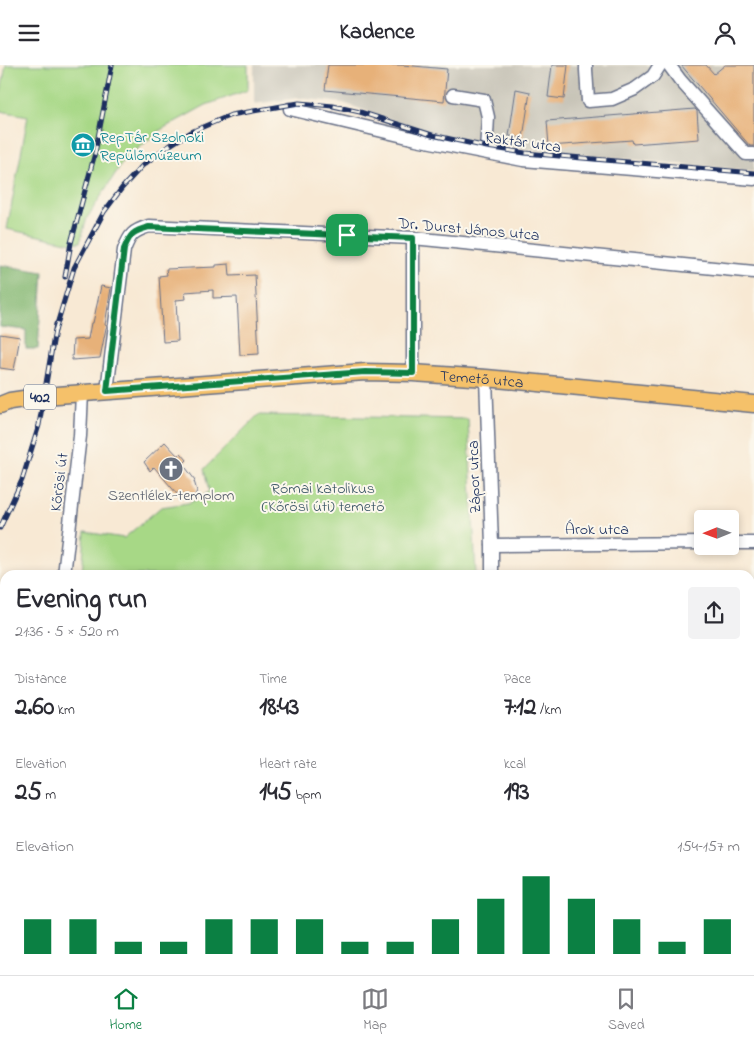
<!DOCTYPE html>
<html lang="en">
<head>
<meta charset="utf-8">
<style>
	:root { --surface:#fff; --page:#f2f2f3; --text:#2b2b33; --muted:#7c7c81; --line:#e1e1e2; --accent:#0b8043 }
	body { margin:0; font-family:"Indie Flower",sans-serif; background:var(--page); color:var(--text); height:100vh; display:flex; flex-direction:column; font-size:19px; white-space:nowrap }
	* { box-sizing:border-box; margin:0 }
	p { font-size:16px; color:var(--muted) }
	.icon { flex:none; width:28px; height:28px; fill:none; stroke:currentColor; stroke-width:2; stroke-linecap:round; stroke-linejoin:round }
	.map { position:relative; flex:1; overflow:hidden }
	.side { position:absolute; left:0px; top:505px; width:755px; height:405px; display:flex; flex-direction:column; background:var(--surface); border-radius:15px 15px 0 0; box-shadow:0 2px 8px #0003 }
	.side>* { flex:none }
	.needle { width:32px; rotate:269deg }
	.fabs { position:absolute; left:694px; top:445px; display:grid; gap:10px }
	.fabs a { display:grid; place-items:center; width:45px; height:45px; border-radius:5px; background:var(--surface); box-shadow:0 2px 8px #0003; font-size:25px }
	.pin { position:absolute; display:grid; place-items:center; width:42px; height:42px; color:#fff; margin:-21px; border-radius:10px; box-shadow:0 2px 8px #0006 }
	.round { display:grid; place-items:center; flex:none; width:52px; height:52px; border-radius:5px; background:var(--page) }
	.headline { display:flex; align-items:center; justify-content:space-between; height:85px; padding:0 15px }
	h1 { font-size:28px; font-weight:700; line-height:38px }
	.figures { display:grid; grid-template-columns:repeat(3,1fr); gap:8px; height:85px; padding:5px 15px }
	.figures div { display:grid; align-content:center }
	.figures b { font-size:25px; font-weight:700 }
	.figures small { font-size:14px; font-weight:400 }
	.figures p { font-size:14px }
	.chart { height:140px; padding:10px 15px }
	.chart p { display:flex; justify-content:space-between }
	.chart svg { width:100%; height:90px; margin-top:5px; stroke:var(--accent); stroke-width:6 }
	header { display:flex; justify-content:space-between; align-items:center; height:65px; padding:0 15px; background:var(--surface); font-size:22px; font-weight:700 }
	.dock { display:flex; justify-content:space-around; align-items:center; height:70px; border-top:1px solid var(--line); background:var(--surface); font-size:14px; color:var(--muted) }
	.dock a { display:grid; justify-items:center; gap:2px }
	.dock .current { color:var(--accent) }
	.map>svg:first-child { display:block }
	.industrial { fill:#c8c4b8 }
	.green { fill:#a7d886; stroke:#618472 }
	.forest { fill:#85b873; stroke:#507468 }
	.building { fill:#e7b179 }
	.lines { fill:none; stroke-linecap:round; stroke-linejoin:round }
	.minor-casing { stroke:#687087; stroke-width:15 }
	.major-casing { stroke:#687087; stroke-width:19 }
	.minor { stroke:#fff; stroke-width:12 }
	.major { stroke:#f5c16b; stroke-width:16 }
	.rail-casing { stroke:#1b2f5e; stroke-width:5 }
	.rail { stroke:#fbf7ec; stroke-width:3; stroke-dasharray:9; stroke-linecap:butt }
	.route-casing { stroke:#fff; stroke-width:10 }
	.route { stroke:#0b8043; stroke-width:6 }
	.labels { text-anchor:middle; stroke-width:4; stroke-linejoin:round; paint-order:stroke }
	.shield { fill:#fbf7ec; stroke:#5e6b89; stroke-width:1 }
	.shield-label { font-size:15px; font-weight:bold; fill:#1b2f5e }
	.culture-label { font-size:16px; fill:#0d838f; stroke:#fbf7ec; text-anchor:start }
	.street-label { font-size:16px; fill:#1b2f5e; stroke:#fbf7ec }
	.park-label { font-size:16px; fill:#3e5968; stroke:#fbf7ec }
	.worship-label { font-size:16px; fill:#5b616d; stroke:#fbf7ec }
</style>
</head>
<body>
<header><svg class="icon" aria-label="menu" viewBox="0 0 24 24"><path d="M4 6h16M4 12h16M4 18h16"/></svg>Kadence<svg class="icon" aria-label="person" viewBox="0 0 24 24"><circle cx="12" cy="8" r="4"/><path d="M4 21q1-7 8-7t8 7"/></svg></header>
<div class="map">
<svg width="754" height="910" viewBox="0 0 754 910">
	<rect width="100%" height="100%" fill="#fbf7ec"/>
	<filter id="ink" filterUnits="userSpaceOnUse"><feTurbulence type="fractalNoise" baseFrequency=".02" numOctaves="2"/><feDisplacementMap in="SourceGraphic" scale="10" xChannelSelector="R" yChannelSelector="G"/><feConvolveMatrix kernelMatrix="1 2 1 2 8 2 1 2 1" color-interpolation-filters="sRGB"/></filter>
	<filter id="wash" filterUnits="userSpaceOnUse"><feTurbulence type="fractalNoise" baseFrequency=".0096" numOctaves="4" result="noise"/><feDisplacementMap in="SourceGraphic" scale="20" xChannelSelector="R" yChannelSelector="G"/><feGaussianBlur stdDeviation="1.12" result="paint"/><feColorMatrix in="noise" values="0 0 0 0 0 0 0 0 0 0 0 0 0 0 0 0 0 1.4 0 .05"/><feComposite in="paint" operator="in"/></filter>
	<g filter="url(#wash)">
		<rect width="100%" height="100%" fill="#f8e9d4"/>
		<g class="industrial">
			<polygon points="254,0 754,0 754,106 531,85 445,73 343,38 298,33 254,39"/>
			<polygon points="0,665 5,665 5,905 138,905 141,910 0,910"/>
		</g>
		<g class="green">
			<polygon points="6,0 248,0 248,25 206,40 162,64 124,95 87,153 80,177 71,178 7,164 28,51 0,46 0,32"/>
			<polygon points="258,350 468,354 476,510 82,510 85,467 124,473 161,442 188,438 201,433 209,426 204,404"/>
			<polygon points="750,698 754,698 754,910 175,910 172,905 750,905"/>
		</g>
		<polygon class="forest" points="0,200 43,207 38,284 26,284 26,265 0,262"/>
		<g id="blocks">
			<g class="building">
				<polygon points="328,0 402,0 447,4 444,36 325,25"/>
				<polygon points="552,0 568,0 564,34 548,32"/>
				<polygon points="681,0 706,0 714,9 725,0 754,0 754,81 750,81"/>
				<polygon points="516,24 530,27 523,73 509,71"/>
				<polygon points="695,44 697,46 699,74 633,79 632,75 549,81 547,56"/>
				<polygon points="229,199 230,211 255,210 259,289 240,290 237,232 213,233 213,225 185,227 186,234 176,235 178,276 163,277 159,211 167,210 166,204 216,202 216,200"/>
				<polygon points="101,221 111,223 105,260 107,261 106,263 100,293 72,295 73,275 88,274 91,258 93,258"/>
				<polygon points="0,269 20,272 14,305 0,303"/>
				<polygon points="165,377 178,391 181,388 187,395 183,399 195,415 194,416 197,426 194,432 191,433 185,432 180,426 177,429 154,402 150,406 144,397"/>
			</g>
		</g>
	</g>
	<g filter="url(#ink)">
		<use href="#blocks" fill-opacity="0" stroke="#687087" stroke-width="1"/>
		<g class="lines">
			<defs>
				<g id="minor">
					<polyline points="586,0 586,5 588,36 612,34 635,24 653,11 660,0"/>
					<polyline points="669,0 680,15 746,89 754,89"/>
					<polyline points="453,30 484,35 488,52 486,87"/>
					<polyline points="290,44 416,74 523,95 754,114"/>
					<polyline points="413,308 413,173"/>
					<polyline points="486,313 492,480 492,510"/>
					<path d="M107,326L124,185C130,169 133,166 149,161L413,173L754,207"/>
					<polyline points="730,478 754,478"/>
					<polyline points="492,480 702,478"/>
					<polyline points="64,510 80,371 82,328"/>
					<polyline points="750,531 754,531"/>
					<polyline points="750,694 754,694"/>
					<polyline points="151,905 154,910"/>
					<polyline points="391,905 393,910"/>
					<polyline points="543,905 545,910"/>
					<polyline points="618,905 620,910"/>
					<polyline points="704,905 706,910"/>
				</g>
				<g id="major">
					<path id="s1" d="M0,340L10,336L44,331L365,307L413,308L486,313L754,339"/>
				</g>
			</defs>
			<use href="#minor" class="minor-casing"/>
			<use href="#major" class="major-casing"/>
			<use href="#minor" class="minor"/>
			<use href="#major" class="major"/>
			<defs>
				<g id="rail">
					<polyline points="65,212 71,178 95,88 112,0"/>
					<polyline points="55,266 74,203 104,147 122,123 142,101 164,84 191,67 212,58 231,50 299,38 333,41 360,47 432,70 487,82 525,88 754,108"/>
					<polyline points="0,463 22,415 39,360 56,259"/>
				</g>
			</defs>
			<use href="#rail" class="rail-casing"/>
			<use href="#rail" class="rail"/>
		</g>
	</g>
	<g class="lines" filter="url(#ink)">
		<defs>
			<path id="route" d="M149,162L413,173V308L365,307L107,326L124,184C130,169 133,166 149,162Z"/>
		</defs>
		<use href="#route" class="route-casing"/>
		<use href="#route" class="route"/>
	</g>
	<defs>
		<symbol id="museum-disc" viewBox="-11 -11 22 22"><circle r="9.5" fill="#0f9aa8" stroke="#fbf7ec"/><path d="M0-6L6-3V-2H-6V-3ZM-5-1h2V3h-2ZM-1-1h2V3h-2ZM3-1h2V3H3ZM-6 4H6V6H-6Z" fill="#fff"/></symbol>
		<symbol id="church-disc" viewBox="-11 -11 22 22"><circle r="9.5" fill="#6b7280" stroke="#fbf7ec"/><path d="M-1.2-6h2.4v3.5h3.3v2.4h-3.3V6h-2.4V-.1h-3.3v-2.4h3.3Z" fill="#fff"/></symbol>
	</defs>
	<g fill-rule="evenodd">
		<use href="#museum-disc" x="69" y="66" width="28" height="28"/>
		<use href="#church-disc" x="157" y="390" width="28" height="28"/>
	</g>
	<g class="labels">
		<rect class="shield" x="24" y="319.5" width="32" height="25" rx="4"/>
		<g class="shield-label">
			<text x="40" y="337">402</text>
		</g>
		<g class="culture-label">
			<text x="100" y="77">RepTár Szolnoki<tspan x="100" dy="18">Repülőmúzeum</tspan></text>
		</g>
		<g class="street-label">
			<text transform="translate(523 76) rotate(8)" y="6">Raktár utca</text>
			<text transform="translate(469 163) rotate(5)" y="6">Dr. Durst János utca</text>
			<text dy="6" stroke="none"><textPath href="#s1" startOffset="484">Temető utca</textPath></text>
			<text transform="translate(473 412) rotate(-92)" y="6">Zápor utca</text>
			<text transform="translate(58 417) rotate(-83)" y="6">Kőrösi út</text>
			<text x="597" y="469">Árok utca</text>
		</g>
		<g class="park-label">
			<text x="323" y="428">Római katolikus<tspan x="323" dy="18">(Kőrösi úti) temető</tspan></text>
		</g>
		<g class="worship-label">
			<text x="171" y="435">Szentlélek-templom</text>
		</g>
	</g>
</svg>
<div class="fabs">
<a><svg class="needle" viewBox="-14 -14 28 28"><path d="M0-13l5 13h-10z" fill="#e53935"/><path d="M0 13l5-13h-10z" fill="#7c7c81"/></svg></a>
</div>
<div class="pin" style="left:347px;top:170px;background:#1e9e55"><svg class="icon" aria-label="arrive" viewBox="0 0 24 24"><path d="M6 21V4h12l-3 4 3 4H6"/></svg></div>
<section class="side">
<div class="headline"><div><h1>Evening run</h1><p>21:36 · 5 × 520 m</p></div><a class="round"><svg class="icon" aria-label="share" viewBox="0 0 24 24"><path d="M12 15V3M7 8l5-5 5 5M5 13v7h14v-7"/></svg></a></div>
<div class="figures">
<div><p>Distance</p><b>2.60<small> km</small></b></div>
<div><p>Time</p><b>18:43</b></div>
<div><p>Pace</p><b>7:12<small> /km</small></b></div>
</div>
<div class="figures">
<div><p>Elevation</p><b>25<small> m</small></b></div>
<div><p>Heart rate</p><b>145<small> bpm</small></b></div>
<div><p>kcal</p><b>193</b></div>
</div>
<div class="chart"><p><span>Elevation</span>154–157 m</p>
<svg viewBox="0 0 160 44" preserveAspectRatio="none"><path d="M5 44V27M15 44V27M25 44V38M35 44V38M45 44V27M55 44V27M65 44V27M75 44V38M85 44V38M95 44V27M105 44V17M115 44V6M125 44V17M135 44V27M145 44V38M155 44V27"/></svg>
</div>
</section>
</div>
<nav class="dock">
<a class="current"><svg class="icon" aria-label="home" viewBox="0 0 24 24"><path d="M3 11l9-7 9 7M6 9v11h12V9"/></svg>Home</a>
<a><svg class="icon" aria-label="map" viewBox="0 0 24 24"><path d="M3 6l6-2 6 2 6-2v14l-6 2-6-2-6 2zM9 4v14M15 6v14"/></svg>Map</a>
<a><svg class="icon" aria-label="saved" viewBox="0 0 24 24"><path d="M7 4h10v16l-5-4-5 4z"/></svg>Saved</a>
</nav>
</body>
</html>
